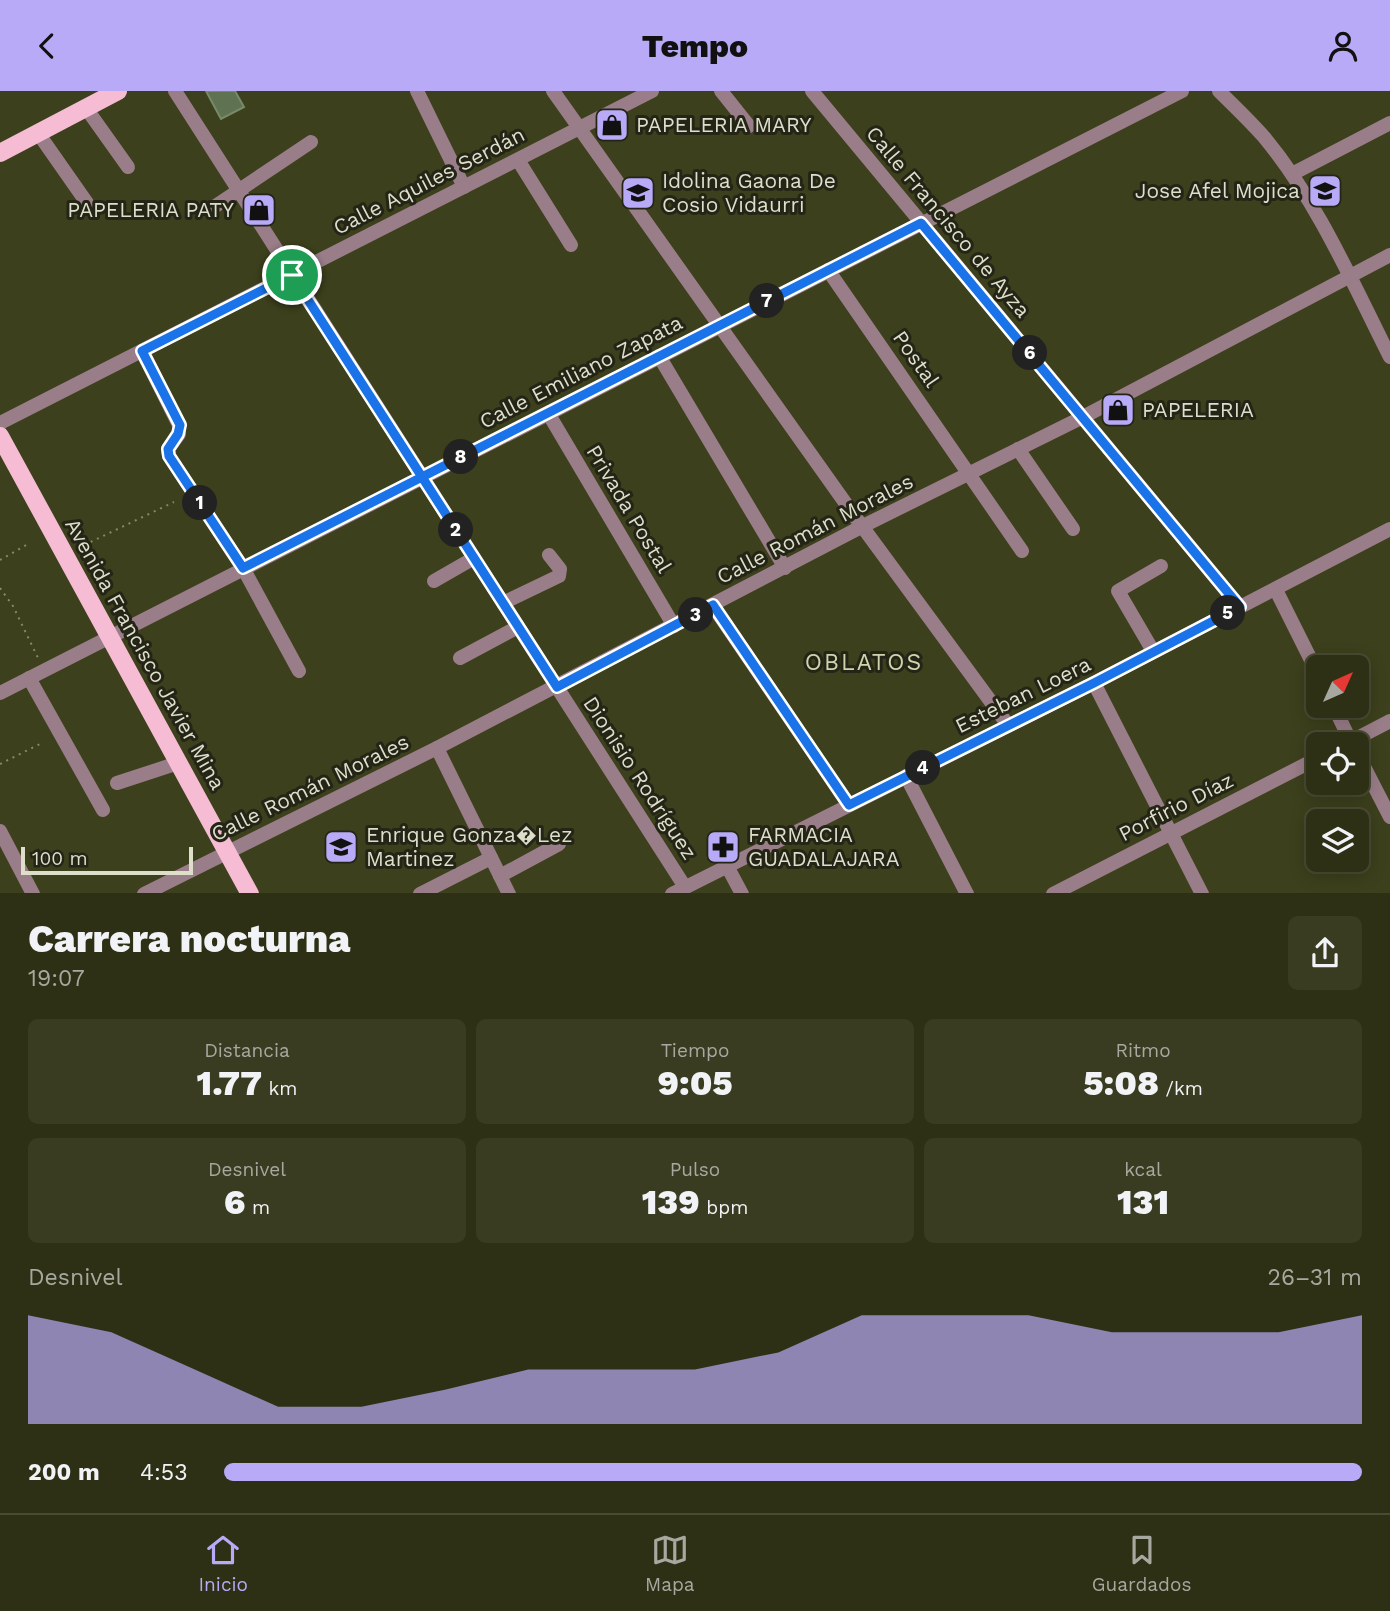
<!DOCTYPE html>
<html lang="es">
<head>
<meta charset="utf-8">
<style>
	:root { --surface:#2e3015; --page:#3a3c22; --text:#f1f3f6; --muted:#a7a9a0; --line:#494b34; --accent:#b9aaf7 }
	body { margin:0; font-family:"Work Sans",sans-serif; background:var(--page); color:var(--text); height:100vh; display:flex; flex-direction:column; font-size:26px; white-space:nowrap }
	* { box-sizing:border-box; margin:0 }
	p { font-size:23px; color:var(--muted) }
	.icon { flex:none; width:38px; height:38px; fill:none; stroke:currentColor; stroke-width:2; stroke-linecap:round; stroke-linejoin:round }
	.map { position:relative; height:802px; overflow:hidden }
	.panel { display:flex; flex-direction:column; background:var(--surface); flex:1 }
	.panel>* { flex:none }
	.needle { width:46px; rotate:45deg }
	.controls { position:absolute; left:1306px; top:564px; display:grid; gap:14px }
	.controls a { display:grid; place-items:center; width:63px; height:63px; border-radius:10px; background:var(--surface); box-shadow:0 4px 18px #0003,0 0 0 2px var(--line); font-size:35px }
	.scale { position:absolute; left:21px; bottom:18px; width:172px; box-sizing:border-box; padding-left:7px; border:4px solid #dddfcb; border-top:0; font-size:19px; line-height:24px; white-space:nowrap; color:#dddfcb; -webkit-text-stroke:5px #242516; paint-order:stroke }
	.pin { position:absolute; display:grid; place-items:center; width:60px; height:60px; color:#fff; margin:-30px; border:4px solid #fff; border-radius:50%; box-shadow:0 2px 7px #0007 }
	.km { position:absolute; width:35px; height:35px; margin:-18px; border-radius:50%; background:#222; color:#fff; font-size:19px; line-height:35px; text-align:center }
	.round { display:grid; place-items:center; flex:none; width:74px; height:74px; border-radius:10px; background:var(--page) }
	.summary { display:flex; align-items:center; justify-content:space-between; height:119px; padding:0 28px }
	h1 { font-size:38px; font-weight:800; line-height:52px }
	.figures { display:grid; grid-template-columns:repeat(3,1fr); gap:10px; height:119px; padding:7px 28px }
	.figures div { display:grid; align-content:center; border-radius:10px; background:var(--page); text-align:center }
	.figures b { font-size:35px; font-weight:800 }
	.figures small { font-size:19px; font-weight:400 }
	.figures p { font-size:19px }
	.chart { height:196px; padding:14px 28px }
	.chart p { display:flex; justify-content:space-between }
	.chart svg { width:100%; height:126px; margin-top:7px; fill:var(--accent); opacity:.7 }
	ul { padding:0 28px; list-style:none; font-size:23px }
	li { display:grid; grid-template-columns:112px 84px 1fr; align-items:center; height:52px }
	li i { height:18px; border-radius:9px; background:var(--accent) }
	header { display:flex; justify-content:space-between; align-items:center; height:91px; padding:0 28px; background:var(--accent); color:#111; font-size:32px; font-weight:800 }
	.menu { display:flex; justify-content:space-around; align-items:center; height:98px; border-top:2px solid var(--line); background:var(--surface); font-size:19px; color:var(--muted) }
	.menu a { display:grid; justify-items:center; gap:4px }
	.menu .on { color:var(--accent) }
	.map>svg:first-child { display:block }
	.building { fill:#5f7252; stroke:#778b69; stroke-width:2 }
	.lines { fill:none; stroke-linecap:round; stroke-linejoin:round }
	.path { stroke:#86896c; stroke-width:2; stroke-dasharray:2 5; stroke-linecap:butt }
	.minor { stroke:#997d88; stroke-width:14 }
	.major { stroke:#f5bcd3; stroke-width:18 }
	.route-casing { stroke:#fff; stroke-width:14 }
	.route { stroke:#1a73e8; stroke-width:9 }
	.labels { text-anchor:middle; stroke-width:6; stroke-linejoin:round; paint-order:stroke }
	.poi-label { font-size:21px; fill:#dddfcb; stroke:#242516; text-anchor:start }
	.street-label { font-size:21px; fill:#dddfcb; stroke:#242516 }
	.neighbourhood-label { font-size:23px; letter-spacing:2px; fill:#d0d4ac; stroke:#242516 }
</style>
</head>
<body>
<header><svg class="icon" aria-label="back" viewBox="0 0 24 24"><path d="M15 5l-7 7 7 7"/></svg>Tempo<svg class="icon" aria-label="person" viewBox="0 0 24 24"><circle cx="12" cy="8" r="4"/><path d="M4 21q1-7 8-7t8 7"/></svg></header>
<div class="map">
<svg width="1390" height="803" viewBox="0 0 1390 803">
	<rect width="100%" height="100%" fill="#3d401c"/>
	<polygon class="building" points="206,0 235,0 244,16 221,28"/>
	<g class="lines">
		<g class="path">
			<polyline points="78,457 174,411"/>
			<polyline points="0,469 28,453"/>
			<polyline points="0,497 13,515 39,569"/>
			<polyline points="0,673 42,652"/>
		</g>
		<g class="minor">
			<polyline points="175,0 685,796"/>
			<polyline points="417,0 464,96"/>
			<polyline points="553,0 856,427 1008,634"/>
			<polyline points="721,0 749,35"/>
			<polyline points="812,0 1240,516"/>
			<path d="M1219,0C1234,15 1250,30 1264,46C1318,111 1352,191 1390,266"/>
			<polyline points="86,17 128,76"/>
			<polyline points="38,42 87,112"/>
			<polyline points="518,69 571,154"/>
			<polyline points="1292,83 1390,32"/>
			<polyline points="214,116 311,51"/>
			<polyline points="828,179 1022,460"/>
			<polyline points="142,260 179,334 179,343 168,358 169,365 243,477 299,580"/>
			<polyline points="659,265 785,477"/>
			<polyline points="548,322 674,535"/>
			<polyline points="0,332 652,0"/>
			<polyline points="1018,358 1073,438"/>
			<polyline points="434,490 474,467"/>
			<polyline points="1276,499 1318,583"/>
			<polyline points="503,512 559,485 560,478 549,464"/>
			<polyline points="713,515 849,714"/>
			<polyline points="1153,560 1118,500 1161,475"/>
			<polyline points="460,567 518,536"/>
			<polyline points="29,587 103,719"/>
			<polyline points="1094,592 1202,803"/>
			<polyline points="0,602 1182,0"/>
			<polyline points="1333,614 1352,653"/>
			<polyline points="1346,653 1390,630"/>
			<polyline points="437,657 509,803"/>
			<polyline points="1356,660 1390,726"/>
			<polyline points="906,685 967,803"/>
			<polyline points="117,692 178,672"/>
			<polyline points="0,740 33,803"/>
			<polyline points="727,775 742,803"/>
			<polyline points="500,785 559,753"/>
			<polyline points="144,803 437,657 863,435 1083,326 1390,164"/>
			<polyline points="420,803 491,767"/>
			<polyline points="672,803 1094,592 1390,438"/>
			<polyline points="1053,803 1318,667"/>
		</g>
		<g class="major">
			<polyline points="0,62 118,0"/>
			<polyline points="0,345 250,803"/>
		</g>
	</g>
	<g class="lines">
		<defs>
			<polyline id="route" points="292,184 142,260 180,334 178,343 168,358 169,365 243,477 422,386 557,596 713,514 849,714 1094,592 1240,516 921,132 422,386 292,184"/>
		</defs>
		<use href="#route" class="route-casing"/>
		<use href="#route" class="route"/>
	</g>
	<defs>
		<symbol id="shop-square" viewBox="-11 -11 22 22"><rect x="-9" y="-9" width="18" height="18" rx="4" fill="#b9aaf7" stroke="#242516"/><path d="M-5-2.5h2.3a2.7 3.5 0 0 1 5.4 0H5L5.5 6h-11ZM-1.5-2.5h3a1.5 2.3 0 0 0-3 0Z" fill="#111"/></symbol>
		<symbol id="school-square" viewBox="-11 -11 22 22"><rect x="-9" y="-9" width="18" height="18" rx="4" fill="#b9aaf7" stroke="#242516"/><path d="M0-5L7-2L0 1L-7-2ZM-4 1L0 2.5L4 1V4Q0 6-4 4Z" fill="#111"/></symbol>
		<symbol id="pharmacy-square" viewBox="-11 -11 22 22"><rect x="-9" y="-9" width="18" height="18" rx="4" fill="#b9aaf7" stroke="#242516"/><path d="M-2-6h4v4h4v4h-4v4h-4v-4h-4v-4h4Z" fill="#111"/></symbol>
	</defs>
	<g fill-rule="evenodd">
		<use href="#shop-square" x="593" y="15" width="38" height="38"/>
		<use href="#school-square" x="1306" y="81" width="38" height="38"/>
		<use href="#school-square" x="619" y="83" width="38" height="38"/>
		<use href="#shop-square" x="240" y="100" width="38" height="38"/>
		<use href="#shop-square" x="1099" y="300" width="38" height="38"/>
		<use href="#school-square" x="322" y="737" width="38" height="38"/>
		<use href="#pharmacy-square" x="704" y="737" width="38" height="38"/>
	</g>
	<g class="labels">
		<g class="poi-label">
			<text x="636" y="41">PAPELERIA MARY</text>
			<text x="662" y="97">Idolina Gaona De<tspan x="662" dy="24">Cosio Vidaurri</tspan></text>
			<text x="1300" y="107" text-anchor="end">Jose Afel Mojica</text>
			<text x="234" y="126" text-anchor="end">PAPELERIA PATY</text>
			<text x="1142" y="326">PAPELERIA</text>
			<text x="366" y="751">Enrique Gonza�Lez<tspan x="366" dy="24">Martinez</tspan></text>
			<text x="748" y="751">FARMACIA<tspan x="748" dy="24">GUADALAJARA</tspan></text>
		</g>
		<g class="street-label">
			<text transform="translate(429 90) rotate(-27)" y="7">Calle Aquiles Serdán</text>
			<text transform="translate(948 131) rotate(50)" y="7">Calle Francisco de Ayza</text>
			<text transform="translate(916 268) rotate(55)" y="7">Postal</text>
			<text transform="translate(581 281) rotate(-27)" y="7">Calle Emiliano Zapata</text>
			<text transform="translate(629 418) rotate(59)" y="7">Privada Postal</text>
			<text transform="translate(815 438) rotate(-27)" y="7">Calle Román Morales</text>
			<text transform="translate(145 563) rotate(61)" y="7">Avenida Francisco Javier Mina</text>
			<text transform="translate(1023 604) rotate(-26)" y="7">Esteban Loera</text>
			<text transform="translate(640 687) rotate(57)" y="7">Dionisio Rodríguez</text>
			<text transform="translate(310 697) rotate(-26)" y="7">Calle Román Morales</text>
			<text transform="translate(1176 716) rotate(-27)" y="7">Porfirio Díaz</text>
		</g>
		<g class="neighbourhood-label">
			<text x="864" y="579">OBLATOS</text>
		</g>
	</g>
</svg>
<div class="controls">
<a><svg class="needle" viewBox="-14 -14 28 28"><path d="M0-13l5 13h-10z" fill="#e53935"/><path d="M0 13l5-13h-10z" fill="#a7a9a0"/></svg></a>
<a><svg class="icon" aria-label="locate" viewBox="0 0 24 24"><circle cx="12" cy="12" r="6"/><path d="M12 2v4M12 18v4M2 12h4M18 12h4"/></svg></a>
<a><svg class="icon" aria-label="layers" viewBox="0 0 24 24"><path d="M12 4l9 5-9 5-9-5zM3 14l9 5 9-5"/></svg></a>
</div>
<div class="scale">100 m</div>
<div class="pin" style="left:292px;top:184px;background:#1e9e55"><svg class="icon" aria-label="arrive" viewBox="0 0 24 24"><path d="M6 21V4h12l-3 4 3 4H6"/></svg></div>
<b class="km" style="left:200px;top:412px">1</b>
<b class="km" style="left:456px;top:439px">2</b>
<b class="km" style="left:696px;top:524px">3</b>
<b class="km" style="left:923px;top:677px">4</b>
<b class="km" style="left:1228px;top:522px">5</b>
<b class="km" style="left:1030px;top:262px">6</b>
<b class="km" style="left:767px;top:210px">7</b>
<b class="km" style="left:461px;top:366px">8</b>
</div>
<section class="panel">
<div class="summary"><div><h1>Carrera nocturna</h1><p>19:07</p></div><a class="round"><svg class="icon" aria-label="share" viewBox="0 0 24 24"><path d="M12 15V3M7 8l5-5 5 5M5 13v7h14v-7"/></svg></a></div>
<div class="figures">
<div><p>Distancia</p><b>1.77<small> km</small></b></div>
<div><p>Tiempo</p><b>9:05</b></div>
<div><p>Ritmo</p><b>5:08<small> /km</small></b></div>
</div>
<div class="figures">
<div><p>Desnivel</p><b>6<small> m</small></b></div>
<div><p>Pulso</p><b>139<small> bpm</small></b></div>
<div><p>kcal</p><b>131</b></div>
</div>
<div class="chart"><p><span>Desnivel</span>26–31 m</p>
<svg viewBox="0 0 160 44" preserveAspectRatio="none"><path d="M0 44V6L10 12L20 25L30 38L40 38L50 32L60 25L70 25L80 25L90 19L100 6L110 6L120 6L130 12L140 12L150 12L160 6V44z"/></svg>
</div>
<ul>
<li><b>200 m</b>4:53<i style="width:100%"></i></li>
</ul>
</section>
<nav class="menu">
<a class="on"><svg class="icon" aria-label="home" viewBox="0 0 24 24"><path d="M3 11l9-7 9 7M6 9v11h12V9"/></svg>Inicio</a>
<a><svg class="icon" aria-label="map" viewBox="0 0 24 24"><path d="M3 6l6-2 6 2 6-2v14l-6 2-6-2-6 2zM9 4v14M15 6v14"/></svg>Mapa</a>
<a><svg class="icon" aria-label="saved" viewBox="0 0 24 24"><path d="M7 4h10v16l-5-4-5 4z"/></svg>Guardados</a>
</nav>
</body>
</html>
